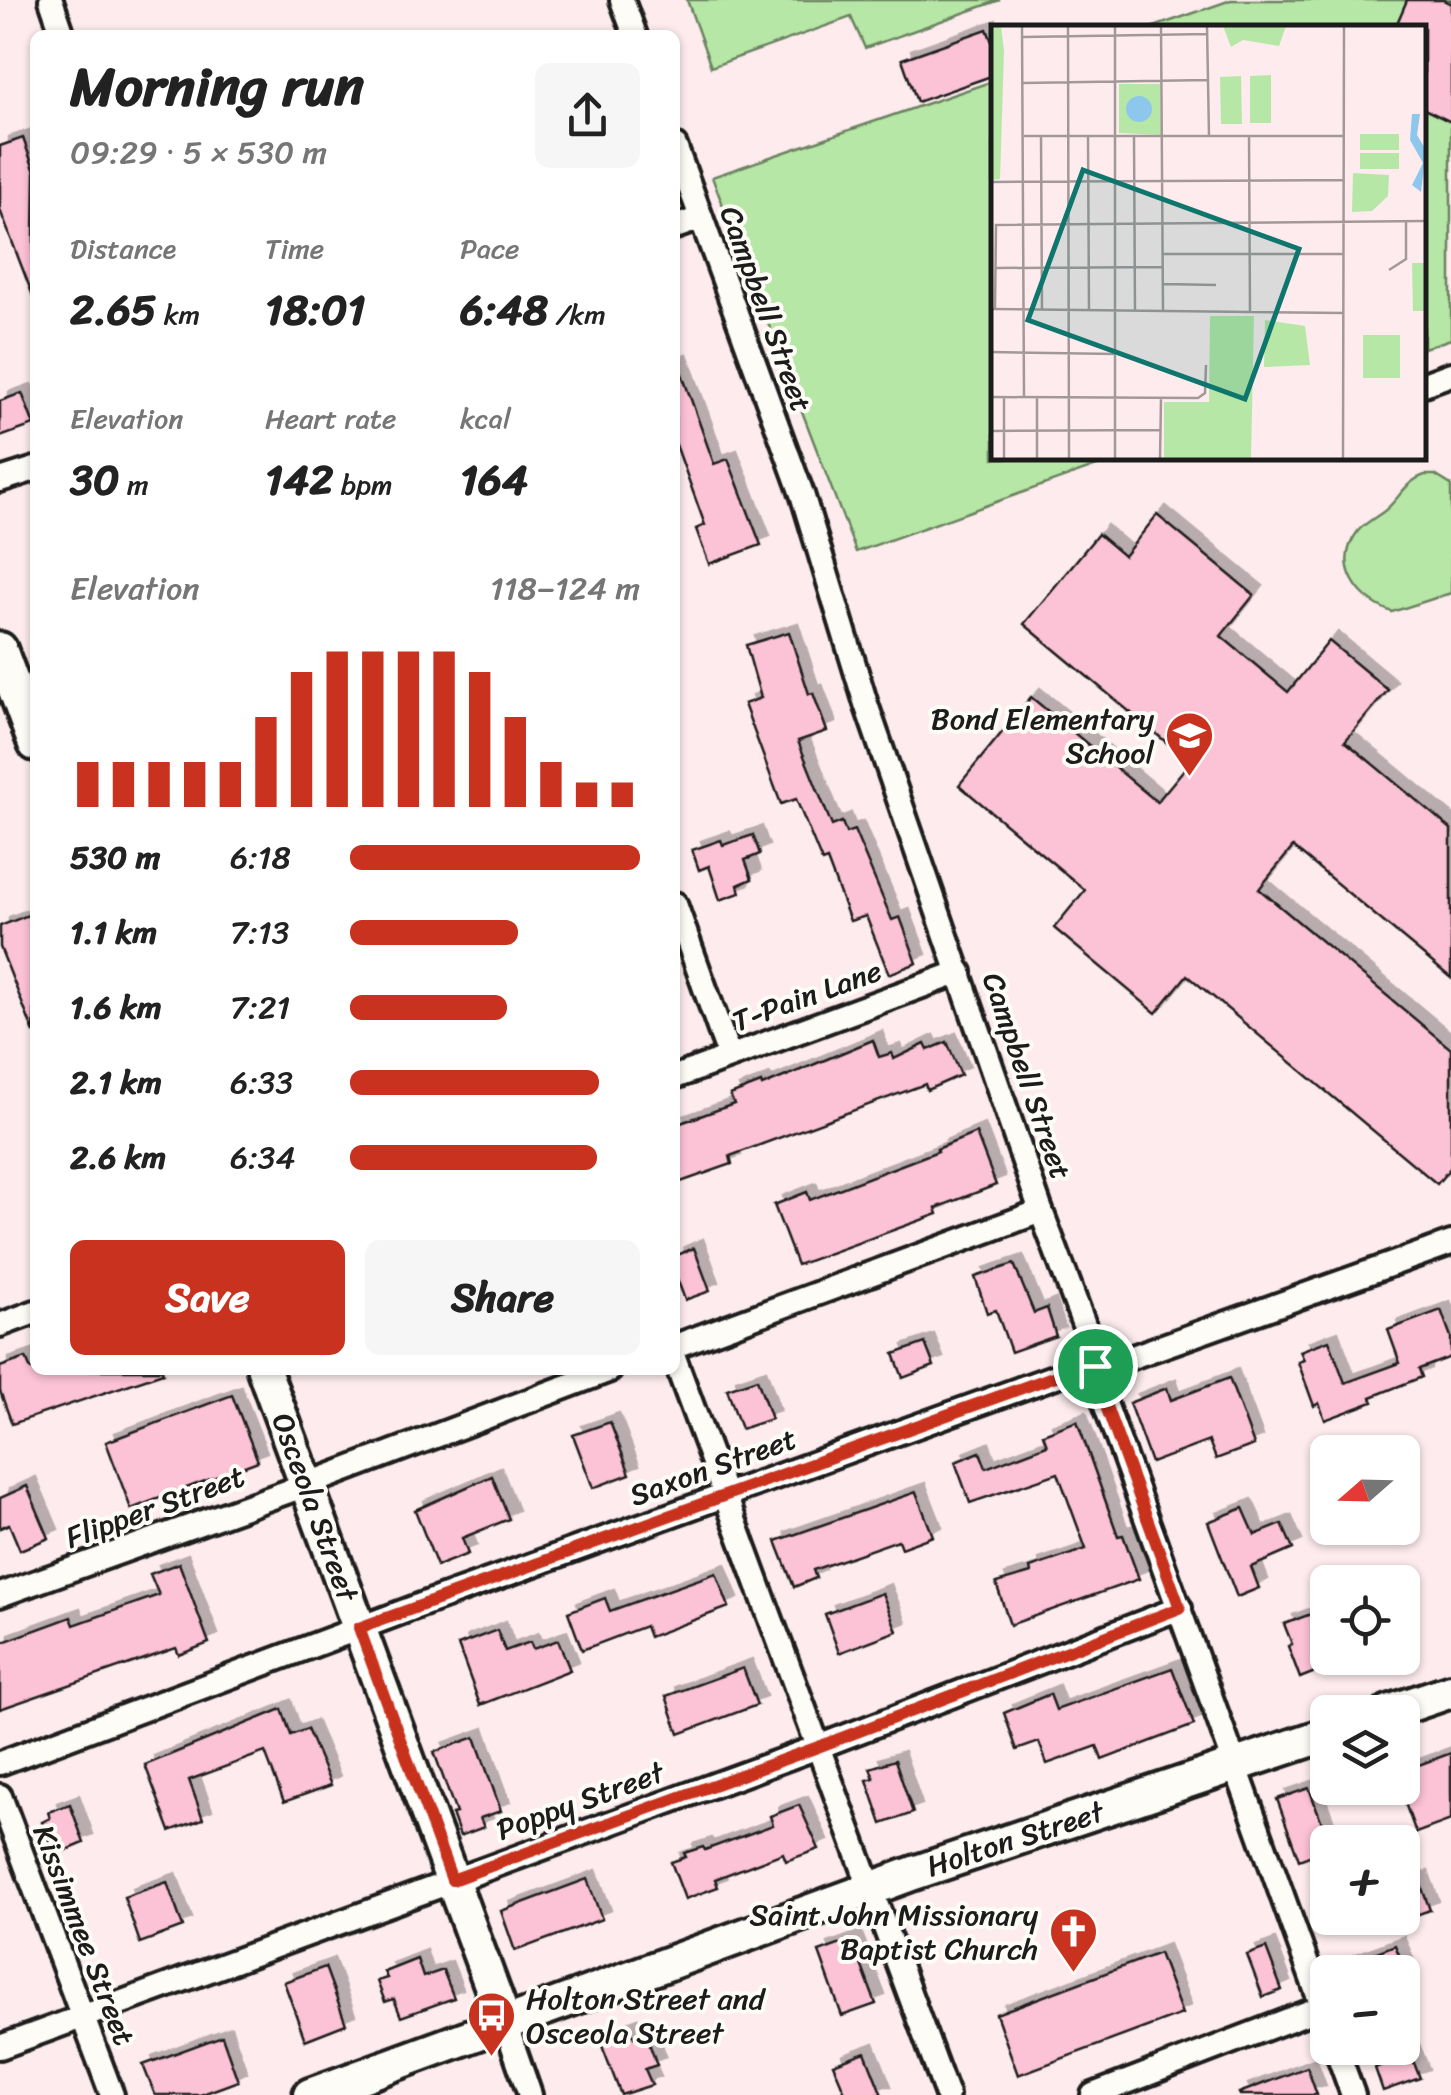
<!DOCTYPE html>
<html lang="en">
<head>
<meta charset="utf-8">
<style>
	:root { --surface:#fff; --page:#f6f6f6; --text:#222; --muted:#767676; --accent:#c8321e }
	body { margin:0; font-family:Sriracha,sans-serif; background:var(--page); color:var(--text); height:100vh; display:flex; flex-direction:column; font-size:38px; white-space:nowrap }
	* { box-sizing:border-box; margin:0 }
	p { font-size:32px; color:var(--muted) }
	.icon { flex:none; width:55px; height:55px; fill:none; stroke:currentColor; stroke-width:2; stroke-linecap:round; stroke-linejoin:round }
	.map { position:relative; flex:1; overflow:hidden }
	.sheet { position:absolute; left:30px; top:30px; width:650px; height:1345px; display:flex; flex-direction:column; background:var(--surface); border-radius:15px; box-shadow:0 2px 8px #0004 }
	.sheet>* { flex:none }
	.needle { width:65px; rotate:250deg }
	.controls { position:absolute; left:1310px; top:1435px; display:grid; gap:20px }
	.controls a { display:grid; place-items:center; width:110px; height:110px; border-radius:15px; background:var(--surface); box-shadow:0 2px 8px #0004; font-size:50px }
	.pin { position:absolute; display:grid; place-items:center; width:85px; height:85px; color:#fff; margin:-42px; border:5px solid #fff; border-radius:50%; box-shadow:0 2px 10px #0007 }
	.round { display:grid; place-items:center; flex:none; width:105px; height:105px; border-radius:15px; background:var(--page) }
	.headline { display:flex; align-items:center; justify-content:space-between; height:170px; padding:0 40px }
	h1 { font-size:55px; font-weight:700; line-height:75px }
	.figures { display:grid; grid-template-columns:repeat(3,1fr); gap:15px; height:170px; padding:10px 40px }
	.figures div { display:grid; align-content:center }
	.figures b { font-size:42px; font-weight:700 }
	.figures small { font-size:28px; font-weight:400 }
	.figures p { font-size:28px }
	.chart { height:280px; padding:20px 40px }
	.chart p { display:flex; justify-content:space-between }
	.chart svg { width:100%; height:180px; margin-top:10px; stroke:var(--accent); stroke-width:6 }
	.action { display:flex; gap:20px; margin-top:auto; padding:20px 40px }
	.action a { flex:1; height:115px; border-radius:15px; background:var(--accent); color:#fff; font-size:40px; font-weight:700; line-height:115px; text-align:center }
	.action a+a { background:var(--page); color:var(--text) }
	ul { padding:0 40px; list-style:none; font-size:32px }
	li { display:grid; grid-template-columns:160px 120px 1fr; align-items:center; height:75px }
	li i { height:25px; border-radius:12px; background:var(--accent) }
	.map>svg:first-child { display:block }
	.green { fill:#b7e7a6; stroke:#6a8261; stroke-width:2.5 }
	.building { fill:#fcc2d5; stroke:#1c1c1c; stroke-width:2.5; filter:url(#shadow) }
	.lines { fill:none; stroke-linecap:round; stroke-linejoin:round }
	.street-casing { stroke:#1c1c1c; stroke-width:30 }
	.secondary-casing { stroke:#1c1c1c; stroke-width:40 }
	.street { stroke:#fdfcf7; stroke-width:22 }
	.secondary { stroke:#fdfcf7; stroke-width:32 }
	.route-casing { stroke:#fff; stroke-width:20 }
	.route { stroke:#c8321e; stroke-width:12 }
	.labels { text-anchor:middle; stroke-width:8; stroke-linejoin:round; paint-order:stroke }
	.street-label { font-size:30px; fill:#1c1c1c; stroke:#fdfcf7 }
	.poi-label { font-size:30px; fill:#1c1c1c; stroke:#fdfcf7; text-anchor:end }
	.inset-road { fill:none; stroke:#a39899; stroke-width:2.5 }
	.view { fill:#0f766e; fill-opacity:0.15; stroke:#0f766e; stroke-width:5 }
	.inset-edge { fill:none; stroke:#1c1c1c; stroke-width:5 }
</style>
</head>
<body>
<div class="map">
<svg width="1451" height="2095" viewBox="0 0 1451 2095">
	<defs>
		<filter id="shadow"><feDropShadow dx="9" dy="-9" stdDeviation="0" flood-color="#0004"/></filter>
	</defs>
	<rect width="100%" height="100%" fill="#fdebed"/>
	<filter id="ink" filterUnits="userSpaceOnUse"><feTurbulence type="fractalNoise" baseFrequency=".01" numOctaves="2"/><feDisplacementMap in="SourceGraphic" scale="20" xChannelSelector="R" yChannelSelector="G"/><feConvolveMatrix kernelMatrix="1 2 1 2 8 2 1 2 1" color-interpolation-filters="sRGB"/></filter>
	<g filter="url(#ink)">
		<g class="green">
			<polygon points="687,0 1000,0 865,48 851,17 711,67"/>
			<polygon points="1231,0 1451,0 1451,339 1424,348 1424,28 1151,28"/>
			<polygon points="993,81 994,458 1119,458 856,552 712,177"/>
			<path d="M1425,475H1435L1451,485V593L1392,612C1358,599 1332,566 1358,531C1365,523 1375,518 1383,512C1399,500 1405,481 1425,475Z"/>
		</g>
		<g class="building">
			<polygon points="1407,0 1443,0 1451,4 1451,122 1424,109 1424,28 1395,28"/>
			<polygon points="987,29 994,47 994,75 917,102 902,59"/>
			<polygon points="23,138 35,172 33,296 0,210 0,146"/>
			<polygon points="678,363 714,464 728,459 761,545 709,564 696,529 705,525 675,442 675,364"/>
			<polygon points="22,393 34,425 0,437 0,401"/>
			<polygon points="1157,515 1254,595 1221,636 1288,692 1329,641 1388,690 1345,741 1451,829 1451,978 1293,847 1259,889 1451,1049 1451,1167 1437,1184 1187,975 1156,1013 1054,928 1085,890 959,785 1031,697 1157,802 1190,762 1024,624 1098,534 1124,556"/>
			<polygon points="789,632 809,694 813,693 827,731 798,741 832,826 842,822 846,833 854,830 892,920 900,917 917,963 889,974 866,916 850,921 827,860 822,862 796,799 781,804 744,704 761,698 746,645"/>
			<polygon points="753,835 760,854 745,860 752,879 738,885 740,893 720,900 709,866 699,870 692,850 721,840 723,845"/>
			<polygon points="28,915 35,932 34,1033 0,947 0,926"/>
			<polygon points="873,1040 879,1057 892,1053 894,1059 925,1044 928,1050 947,1042 961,1075 927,1090 925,1084 730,1156 732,1164 675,1184 675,1125 734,1104 730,1095 761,1083 762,1086"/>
			<polygon points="976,1133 996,1185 936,1208 938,1214 797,1265 774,1205 807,1192 810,1200 938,1151 937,1149"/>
			<polygon points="694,1248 710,1291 685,1300 675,1273 675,1256"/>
			<polygon points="1014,1264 1034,1313 1047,1308 1056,1336 1011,1352 996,1310 987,1313 975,1277"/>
			<polygon points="1441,1310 1451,1337 1451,1357 1419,1369 1422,1377 1371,1397 1373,1402 1325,1420 1319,1403 1314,1406 1298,1362 1304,1360 1300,1351 1329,1340 1345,1383 1400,1363 1388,1330"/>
			<polygon points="925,1343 934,1366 903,1378 894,1354"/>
			<polygon points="26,1358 31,1370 162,1370 163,1373 12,1424 0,1391 0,1367"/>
			<polygon points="1229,1378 1254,1445 1216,1459 1209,1441 1151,1463 1129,1403 1167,1388 1171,1400"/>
			<polygon points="757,1379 771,1419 741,1429 727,1389"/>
			<polygon points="232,1395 258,1461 131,1509 106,1442"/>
			<polygon points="1077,1421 1118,1536 1123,1535 1139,1579 1010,1625 996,1583 1031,1573 1030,1568 1086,1549 1058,1473 970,1503 955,1462 980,1452 986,1468 1047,1445 1043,1434"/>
			<polygon points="610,1422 630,1474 593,1488 573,1435"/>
			<polygon points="492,1476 509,1519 462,1538 468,1554 437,1566 415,1510"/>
			<polygon points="27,1486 49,1538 20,1550 9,1524 0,1528 0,1498"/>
			<polygon points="916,1492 933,1536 901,1548 898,1540 813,1570 816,1578 794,1587 776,1541"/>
			<polygon points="1243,1508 1255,1535 1282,1524 1293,1549 1251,1567 1259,1588 1237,1597 1208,1522"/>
			<polygon points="179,1563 209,1643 179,1655 176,1648 0,1709 0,1643 71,1617 74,1625 159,1595 150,1574"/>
			<polygon points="716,1573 729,1607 649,1637 645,1626 582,1650 568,1612 605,1598 610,1611"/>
			<polygon points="882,1593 897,1631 839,1653 825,1614"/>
			<polygon points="1316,1612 1328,1644 1328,1658 1333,1658 1335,1664 1300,1678 1288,1646 1292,1644 1284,1624"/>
			<polygon points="497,1630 505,1651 530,1642 533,1649 558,1640 570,1670 480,1705 458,1645"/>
			<polygon points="743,1668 757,1705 679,1734 666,1696"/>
			<polygon points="1172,1668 1194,1725 1102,1760 1097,1746 1047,1764 1039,1742 1017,1750 1004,1713 1050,1694 1056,1710"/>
			<polygon points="282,1709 291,1735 307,1729 331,1785 284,1802 265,1752 189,1780 203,1819 170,1831 145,1765"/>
			<polygon points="475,1737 501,1811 480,1818 484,1827 460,1836 452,1814 456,1813 434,1752"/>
			<polygon points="1451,1753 1451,1820 1416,1833 1402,1795 1402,1771"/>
			<polygon points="895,1760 913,1813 882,1824 867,1780 874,1778 870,1768"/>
			<polygon points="1309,1788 1328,1839 1328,1849 1299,1860 1277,1799"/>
			<polygon points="70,1804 84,1843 65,1851 63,1843 52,1848 42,1822 50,1818 48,1812"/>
			<polygon points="799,1805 819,1849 786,1861 783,1853 715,1879 718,1887 685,1899 671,1862 686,1857 684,1853 703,1847 705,1850 773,1825 770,1816"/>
			<polygon points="587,1879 602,1919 515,1951 501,1911"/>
			<polygon points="1419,1880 1430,1910 1402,1920 1402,1886"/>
			<polygon points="167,1882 183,1927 140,1943 124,1897"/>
			<polygon points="852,1940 876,2004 842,2016 819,1952"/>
			<polygon points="1395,1945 1406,1972 1329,1972 1329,1970"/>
			<polygon points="1266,1948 1282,1990 1263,1997 1247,1955"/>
			<polygon points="1159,1953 1182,2014 1018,2075 996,2014"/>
			<polygon points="417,1959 423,1977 443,1970 454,1998 401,2017 394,1999 385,2002 377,1981 387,1978 384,1972"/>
			<polygon points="325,1967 346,2024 305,2040 284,1982"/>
			<polygon points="629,2027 634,2037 645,2032 657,2065 645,2069 652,2085 621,2095 599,2038"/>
			<polygon points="222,2036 238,2081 200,2095 155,2095 143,2065"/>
			<polygon points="1378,2048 1408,2048 1420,2078 1383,2091 1375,2068 1384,2064"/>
			<polygon points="865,2052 882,2095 846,2095 833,2064"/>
			<polygon points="1307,2067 1317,2095 1240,2095 1239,2093"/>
		</g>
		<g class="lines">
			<defs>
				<g id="street">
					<polyline points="51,0 63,35"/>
					<polyline points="622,0 635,35"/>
					<polyline points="675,146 802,494 866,704 1041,1211 1086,1330 1103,1398 1328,2023"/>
					<polyline points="675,227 701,218"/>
					<polyline points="1424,384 1451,374"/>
					<polyline points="0,480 35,469"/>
					<polyline points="675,904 729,1056"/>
					<polyline points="675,1077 960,972"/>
					<polyline points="0,1325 35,1312"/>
					<polyline points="675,1346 1041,1211"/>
					<polyline points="675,1360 947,2095"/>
					<polyline points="0,1595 306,1485 610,1370"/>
					<polyline points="0,1763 429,1602 1064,1373 1121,1361 1451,1243"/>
					<polyline points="0,1796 112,2095"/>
					<polyline points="505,2023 530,2095"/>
					<polyline points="0,2047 818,1747 1180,1608"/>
					<polyline points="1336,2048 1353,2095"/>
					<polyline points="1093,2095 1322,2007"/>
				</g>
				<g id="secondary">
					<polyline points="0,649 35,744"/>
					<polyline points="264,1370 505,2023"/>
					<polyline points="1389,1712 1451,1691"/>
					<polyline points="310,2095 914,1873 1328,1734"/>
				</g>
			</defs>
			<use href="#street" class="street-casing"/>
			<use href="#secondary" class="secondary-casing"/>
			<use href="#street" class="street"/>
			<use href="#secondary" class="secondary"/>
		</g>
	</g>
	<g class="lines" filter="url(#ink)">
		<defs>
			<polygon id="route" points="1095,1366 1103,1398 1180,1608 818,1747 452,1880 359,1628 947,1415 1064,1373"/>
		</defs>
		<use href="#route" class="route-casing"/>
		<use href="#route" class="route"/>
	</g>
	<defs>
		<symbol id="school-pin" viewBox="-11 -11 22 30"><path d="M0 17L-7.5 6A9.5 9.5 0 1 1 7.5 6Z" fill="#c8321e" stroke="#fdfcf7"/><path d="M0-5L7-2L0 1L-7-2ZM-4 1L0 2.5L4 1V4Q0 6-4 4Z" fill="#fff"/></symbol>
		<symbol id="church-pin" viewBox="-11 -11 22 30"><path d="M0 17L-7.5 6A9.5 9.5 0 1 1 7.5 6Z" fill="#c8321e" stroke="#fdfcf7"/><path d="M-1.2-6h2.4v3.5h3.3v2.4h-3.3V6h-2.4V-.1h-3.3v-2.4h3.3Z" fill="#fff"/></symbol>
		<symbol id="bus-pin" viewBox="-11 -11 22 30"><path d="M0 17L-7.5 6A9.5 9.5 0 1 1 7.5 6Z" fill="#c8321e" stroke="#fdfcf7"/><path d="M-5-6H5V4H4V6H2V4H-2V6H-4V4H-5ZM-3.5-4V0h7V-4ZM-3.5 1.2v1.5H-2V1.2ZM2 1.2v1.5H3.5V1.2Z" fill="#fff"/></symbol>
	</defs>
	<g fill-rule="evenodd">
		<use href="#school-pin" x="1162" y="708" width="55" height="75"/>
		<use href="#church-pin" x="1046" y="1904" width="55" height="75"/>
		<use href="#bus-pin" x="464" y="1988" width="55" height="75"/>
	</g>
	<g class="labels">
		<g class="street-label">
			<text transform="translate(766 309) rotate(70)" y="10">Campbell Street</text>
			<text transform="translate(807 996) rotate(-20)" y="10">T-Pain Lane</text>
			<text transform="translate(1027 1076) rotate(71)" y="10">Campbell Street</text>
			<text transform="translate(713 1467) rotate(-20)" y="10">Saxon Street</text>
			<text transform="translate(155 1507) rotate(-20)" y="10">Flipper Street</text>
			<text transform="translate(315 1507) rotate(70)" y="10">Osceola Street</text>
			<text transform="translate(580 1801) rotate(-20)" y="10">Poppy Street</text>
			<text transform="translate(1015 1839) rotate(-18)" y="10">Holton Street</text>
			<text transform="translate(84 1935) rotate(69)" y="10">Kissimmee Street</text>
		</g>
		<g class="poi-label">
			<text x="1154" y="729">Bond Elementary<tspan x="1154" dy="34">School</tspan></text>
			<text x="1038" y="1925">Saint John Missionary<tspan x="1038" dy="34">Baptist Church</tspan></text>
			<text x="526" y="2009" text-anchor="start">Holton Street and<tspan x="526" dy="34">Osceola Street</tspan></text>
		</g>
	</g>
	<g transform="translate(991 25)">
		<rect width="435" height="435" fill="#fdebed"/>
		<path d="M0,1H10L13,26L9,154L0,155ZM232,1H295L288,21L252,15L240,22ZM280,50V98H259V51ZM250,51L251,99H230L229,52ZM169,59L170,110L128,108V59ZM369,109H408V125H369ZM369,128H408V144H369ZM362,148L398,150L397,171L381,186L361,187ZM421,238H435V286H422ZM219,291H263L260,434H173V377H218ZM274,295L314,301L319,340L273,342ZM372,310H409V353H372Z" fill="#b7e7a6"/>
		<path d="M135 84a13 13 0 1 1 26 0a13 13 0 1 1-26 0ZM421,89H429L426,110L435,125L430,167L421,160L432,138L419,115Z" fill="#8dc8ec"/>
		<path class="inset-road" d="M31,1L33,371M77,1L78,434M124,1V434M170,1L172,286M216,1L218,111M32,12L216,9M32,58L217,55M33,111H353M50,111L51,285M97,111L98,285M258,111L259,288M143,112L144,286M0,157L353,155M171,229H353M5,243L172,242M398,245L415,234V197M172,259L225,260M0,284L353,288M4,285L5,200L435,196M0,327L125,329M0,372L207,373L214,368L215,340M0,406L169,405M13,434V371M46,434V372M169,434L170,373M352,434L353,1"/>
		<path class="view" d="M92,145L308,224L254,374L37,295Z"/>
		<rect width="435" height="435" class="inset-edge"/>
	</g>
</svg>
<div class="controls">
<a><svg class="needle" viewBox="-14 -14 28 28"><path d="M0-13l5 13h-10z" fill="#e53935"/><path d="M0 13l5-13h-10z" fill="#767676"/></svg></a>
<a><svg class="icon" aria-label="locate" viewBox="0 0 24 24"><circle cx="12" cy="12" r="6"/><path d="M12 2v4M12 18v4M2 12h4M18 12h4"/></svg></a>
<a><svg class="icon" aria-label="layers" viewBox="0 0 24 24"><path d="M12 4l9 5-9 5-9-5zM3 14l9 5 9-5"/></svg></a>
<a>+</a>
<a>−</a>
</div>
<div class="pin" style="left:1095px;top:1366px;background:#1e9e55"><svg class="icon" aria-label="arrive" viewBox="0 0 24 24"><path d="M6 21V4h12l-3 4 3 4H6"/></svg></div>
<section class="sheet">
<div class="headline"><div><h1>Morning run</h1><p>09:29 · 5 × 530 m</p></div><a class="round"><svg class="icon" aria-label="share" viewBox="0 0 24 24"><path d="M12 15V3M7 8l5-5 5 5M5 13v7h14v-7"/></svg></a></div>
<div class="figures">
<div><p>Distance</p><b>2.65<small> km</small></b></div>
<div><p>Time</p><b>18:01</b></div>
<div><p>Pace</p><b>6:48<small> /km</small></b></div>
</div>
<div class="figures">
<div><p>Elevation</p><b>30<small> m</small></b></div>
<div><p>Heart rate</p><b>142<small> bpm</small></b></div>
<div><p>kcal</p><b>164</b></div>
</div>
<div class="chart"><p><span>Elevation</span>118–124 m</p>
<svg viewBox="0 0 160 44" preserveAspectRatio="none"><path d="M5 44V33M15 44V33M25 44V33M35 44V33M45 44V33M55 44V22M65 44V11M75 44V6M85 44V6M95 44V6M105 44V6M115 44V11M125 44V22M135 44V33M145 44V38M155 44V38"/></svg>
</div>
<ul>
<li><b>530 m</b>6:18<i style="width:100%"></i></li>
<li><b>1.1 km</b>7:13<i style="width:58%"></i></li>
<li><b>1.6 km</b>7:21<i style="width:54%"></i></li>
<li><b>2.1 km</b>6:33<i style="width:86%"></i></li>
<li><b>2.6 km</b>6:34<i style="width:85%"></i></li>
</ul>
<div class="action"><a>Save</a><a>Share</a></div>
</section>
</div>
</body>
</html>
